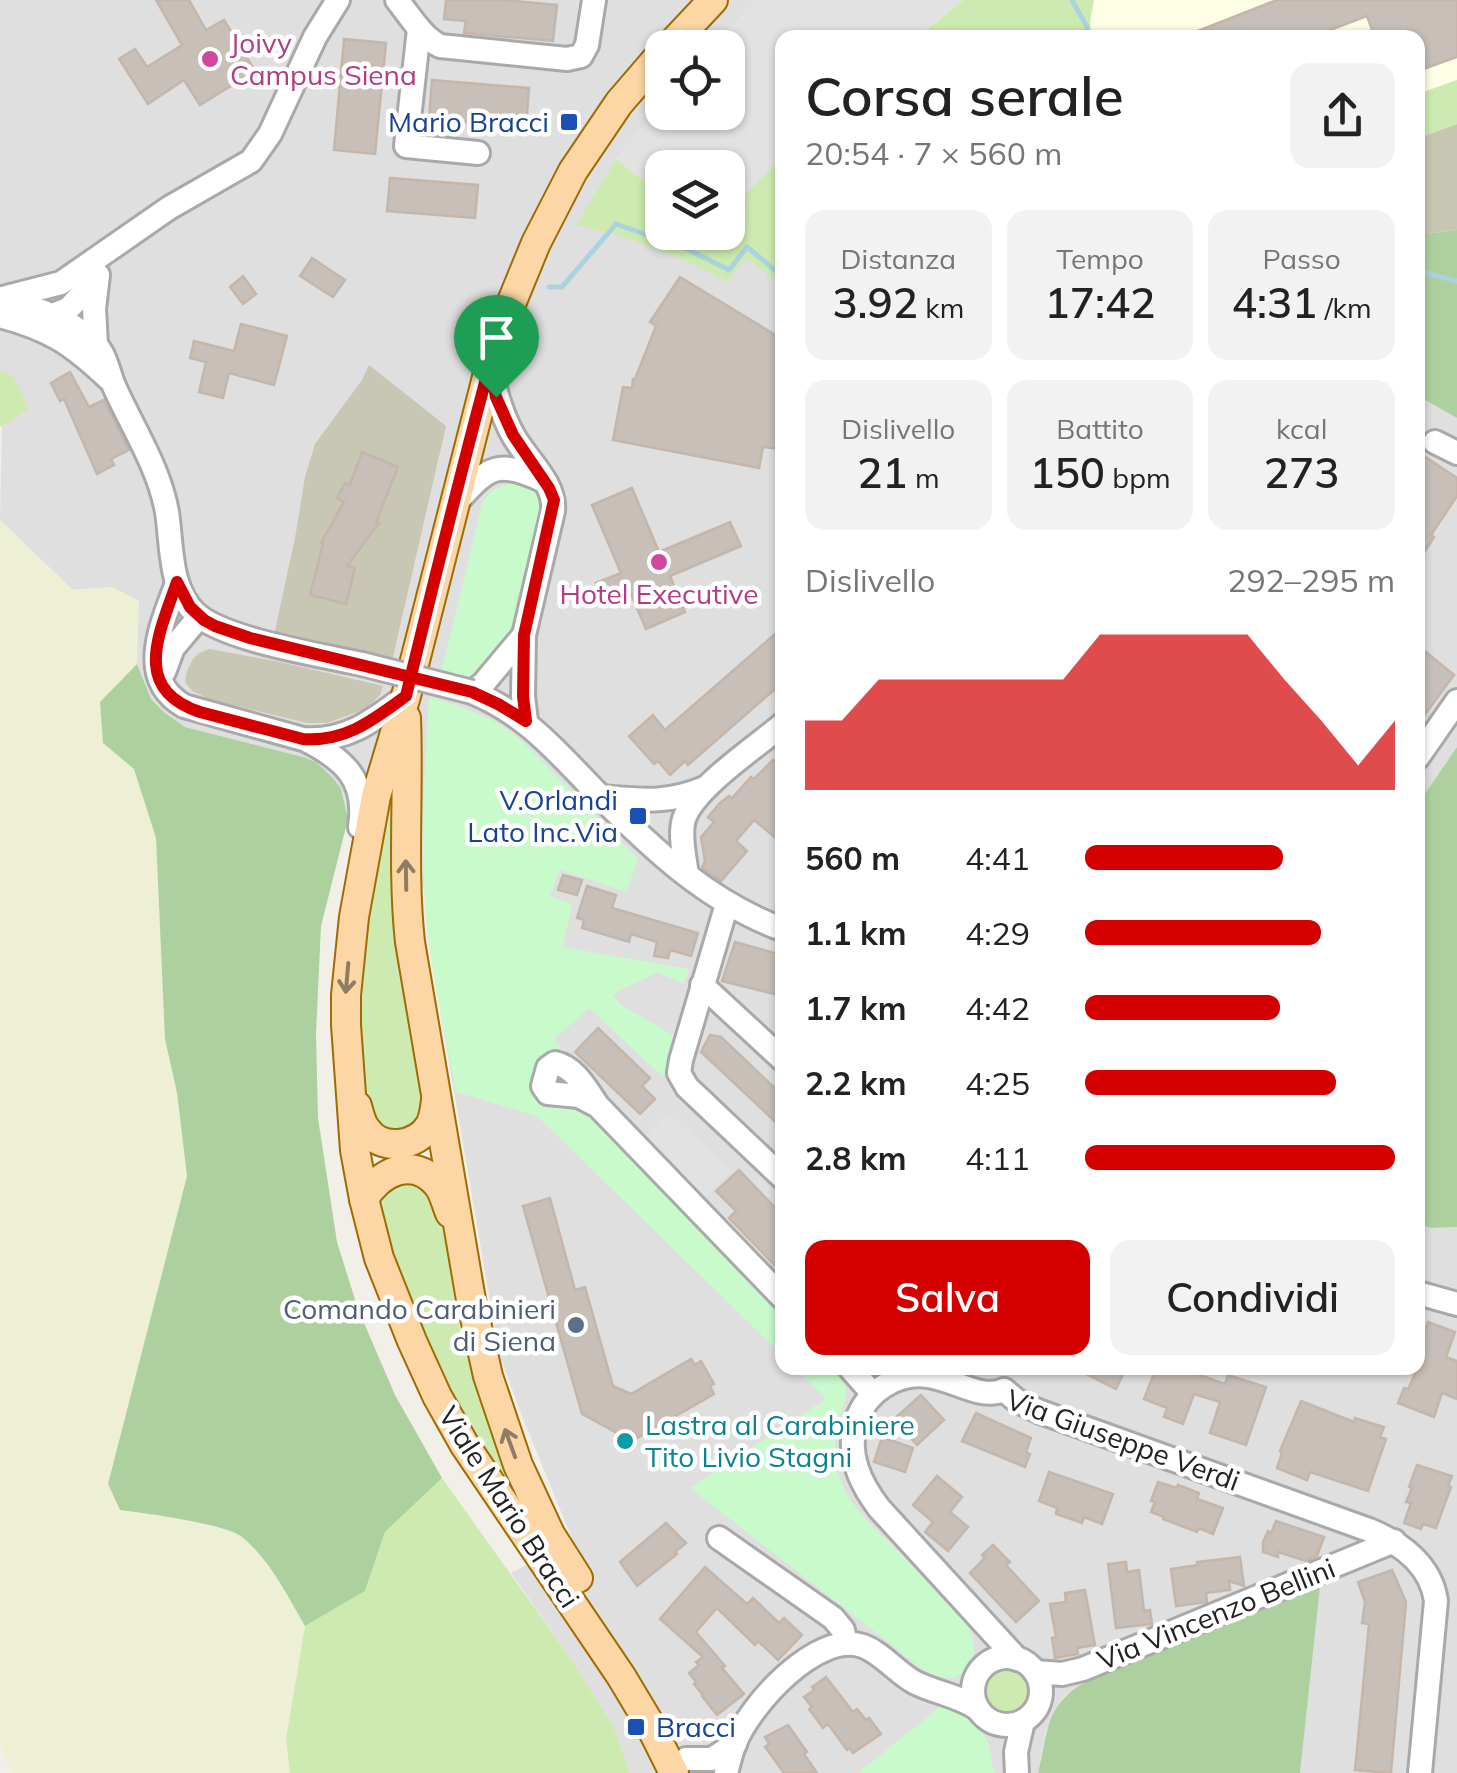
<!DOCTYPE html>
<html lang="it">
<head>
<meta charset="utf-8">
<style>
	:root { --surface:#fff; --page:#f2f2f2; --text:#222; --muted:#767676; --accent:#d40000 }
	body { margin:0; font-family:Mulish,sans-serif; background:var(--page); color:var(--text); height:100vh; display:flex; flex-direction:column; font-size:38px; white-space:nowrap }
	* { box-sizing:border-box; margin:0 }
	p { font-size:32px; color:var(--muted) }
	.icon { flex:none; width:55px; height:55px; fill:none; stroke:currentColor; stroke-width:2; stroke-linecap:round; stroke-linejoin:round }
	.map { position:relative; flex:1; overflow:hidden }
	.side { position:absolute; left:775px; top:30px; width:650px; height:1345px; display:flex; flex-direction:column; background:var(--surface); border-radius:20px; box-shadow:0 2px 8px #0004 }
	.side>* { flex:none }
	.tools { position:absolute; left:645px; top:30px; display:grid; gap:20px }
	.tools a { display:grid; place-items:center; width:100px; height:100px; border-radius:20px; background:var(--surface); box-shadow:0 2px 8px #0004; font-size:50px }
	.pin { position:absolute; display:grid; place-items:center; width:85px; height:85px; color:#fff; margin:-102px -42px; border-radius:50% 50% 50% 0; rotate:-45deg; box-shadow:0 0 10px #0007 }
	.pin .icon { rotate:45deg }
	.round { display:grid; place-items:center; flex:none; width:105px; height:105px; border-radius:20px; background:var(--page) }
	.head { display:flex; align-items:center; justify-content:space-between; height:170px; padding:0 30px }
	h1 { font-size:55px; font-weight:600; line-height:75px }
	.stats { display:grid; grid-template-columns:repeat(3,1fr); gap:15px; height:170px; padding:10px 30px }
	.stats div { display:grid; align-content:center; border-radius:20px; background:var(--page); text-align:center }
	.stats b { font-size:42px; font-weight:600 }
	.stats small { font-size:28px; font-weight:400 }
	.stats p { font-size:28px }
	.chart { height:280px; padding:20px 30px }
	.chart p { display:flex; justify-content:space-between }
	.chart svg { width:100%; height:180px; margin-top:10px; fill:var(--accent); opacity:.7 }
	.action { display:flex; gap:20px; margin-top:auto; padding:20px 30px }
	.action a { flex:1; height:115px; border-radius:20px; background:var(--accent); color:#fff; font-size:40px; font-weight:600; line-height:115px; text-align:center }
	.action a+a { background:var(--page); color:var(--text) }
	ul { padding:0 30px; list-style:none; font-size:32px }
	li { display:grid; grid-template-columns:160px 120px 1fr; align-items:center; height:75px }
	li i { height:25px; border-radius:12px; background:var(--accent) }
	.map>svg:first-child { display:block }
	.residential { fill:#e0dfdf }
	.education { fill:#ffffe5 }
	.construction { fill:#c7c7b4 }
	.farmland { fill:#eef0d5 }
	.grass { fill:#cdebb0 }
	.forest { fill:#add19e }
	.park { fill:#c8facc }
	.parking { fill:#e2e2e2 }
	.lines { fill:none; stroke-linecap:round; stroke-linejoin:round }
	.stream { stroke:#aad3df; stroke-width:5 }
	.building { fill:#c7bfb8; stroke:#c4b6ab; stroke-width:2.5 }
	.minor-casing { stroke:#a9a9a9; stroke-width:28 }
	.major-casing { stroke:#a06b00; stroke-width:32 }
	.minor { stroke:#fff; stroke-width:22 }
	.major { stroke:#fcd6a4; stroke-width:28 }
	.minor-bridge-casing { stroke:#a9a9a9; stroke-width:28; stroke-linecap:butt }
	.minor-bridge { stroke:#fff; stroke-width:22 }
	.oneway { stroke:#8f7c63 }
	.route-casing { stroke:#fff; stroke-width:20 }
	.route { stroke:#d40000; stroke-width:12 }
	.hotel-dot { fill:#d1479c; stroke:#fff; stroke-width:4 }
	.transit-dot { fill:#1a4fb4; stroke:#fff; stroke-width:4 }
	.service-dot { fill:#5c6f8a; stroke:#fff; stroke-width:4 }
	.culture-dot { fill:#0f9aa8; stroke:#fff; stroke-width:4 }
	.labels { text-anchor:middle; stroke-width:9; stroke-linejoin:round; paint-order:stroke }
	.hotel-label { font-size:28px; fill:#b23c85; stroke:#fff; text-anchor:start }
	.transit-label { font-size:28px; fill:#164399; stroke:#fff; text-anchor:end }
	.service-label { font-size:28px; fill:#4e5e75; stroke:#fff; text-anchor:end }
	.culture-label { font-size:28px; fill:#0d838f; stroke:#fff; text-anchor:start }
	.street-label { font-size:28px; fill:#222; stroke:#fff }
</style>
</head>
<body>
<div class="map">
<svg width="1457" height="1773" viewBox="0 0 1457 1773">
	<rect width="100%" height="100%" fill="#f2efe9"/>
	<g class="residential">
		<polygon points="0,0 756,0 714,47 662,48 662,105 616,159 577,225 618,234 676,255 727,281 745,257 782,285 782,1368 1418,1368 1418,1223 1431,1228 1457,1227 1457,1773 1300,1773 1319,1586 1082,1684 1070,1692 1062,1699 1046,1730 1038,1773 630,1773 614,1727 576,1666 511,1573 573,1541 520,1411 499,1353 429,945 424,888 348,819 341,789 316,762 303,757 185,727 165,713 151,699 137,664 138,601 112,587 71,590 0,520 2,426 28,408 14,376 0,370"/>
		<polygon points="1418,396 1457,418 1457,747 1418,804"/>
	</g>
	<polygon class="education" points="1094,0 1457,0 1457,80 1418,94 1418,38 1091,38 1090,21"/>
	<g class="construction">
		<polygon points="1457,124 1457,230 1418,235 1418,138"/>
		<polygon points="369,365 446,426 392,661 274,635 295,538 305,477 315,444 362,380"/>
		<polygon points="209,649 280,662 383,686 380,695 366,709 327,723 307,723 211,700 192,691 185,682 187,671 193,659 199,653"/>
	</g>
	<polygon class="farmland" points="0,520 73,590 112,587 139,601 137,664 100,702 134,769 156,838 165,1039 177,1093 187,1176 108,1484 120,1510 168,1517 239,1534 274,1572 305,1626 286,1739 290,1773 12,1773 0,1743"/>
	<g class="grass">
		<polygon points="963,0 1094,0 1090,21 1091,37 916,38"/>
		<polygon points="1457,80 1457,124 1418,138 1418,94"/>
		<path d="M782,157V285L746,258L727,281C675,255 633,237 576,225L616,159L662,195V232H728V211Z"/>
		<polygon points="0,370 14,376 29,409 0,427"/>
		<polygon points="391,766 429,1101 412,1133 378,1131 363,1098 360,991 366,885"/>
		<polygon points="417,1177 441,1210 455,1305 465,1351 487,1412 535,1522 488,1467 410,1321 375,1201 377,1194"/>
		<polygon points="442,1478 576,1666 614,1727 630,1773 290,1773 286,1739 305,1626 365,1591 385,1532"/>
		<circle cx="1006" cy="1691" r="24"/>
	</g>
	<g class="forest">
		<polygon points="1457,230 1457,418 1418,396 1418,235"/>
		<path d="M137,664L151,699L165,713L185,727L303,757L316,762L334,779L341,789L348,819L321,926L316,1034L318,1118L337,1242L358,1309L395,1395L442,1478L385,1532L365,1591L305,1626C287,1595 270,1560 242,1537C226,1524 144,1513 120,1510L108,1484L187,1176L177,1093L165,1039L156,838L134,769L103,743L100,702Z"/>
		<polygon points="1457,747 1457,1227 1431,1228 1418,1223 1418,804"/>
		<path d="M1320,1586L1300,1773H1038C1048,1734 1044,1707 1082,1684Z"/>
	</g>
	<g class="park">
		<path d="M512,483C531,484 542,492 542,512L511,638L475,681L441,672L483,501L492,490Z"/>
		<path d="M429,697L464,708L500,724L523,742L638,859L626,892L560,870L550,896L572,904L563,947L690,969L684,983L657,973L618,991L614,996L621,1005L676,1037L663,1077L589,1008L554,1039L561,1047L537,1070L575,1102L782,1317V1355L537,1116L456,1092C444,1025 427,957 424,888C421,825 425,760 429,697Z"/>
		<path d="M795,1368H832C858,1394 841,1402 836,1431C833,1445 836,1464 840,1478C848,1508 887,1539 909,1562C928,1583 947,1604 967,1625C979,1644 976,1677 948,1678C939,1678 931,1673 924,1670L690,1488L826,1399Z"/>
		<path d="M943,1704C961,1714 985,1726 990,1749C992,1758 991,1764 995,1773H858Z"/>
	</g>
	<g class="parking">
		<polygon points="756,0 963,0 916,37 782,38 782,157 728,211 728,168 662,168 662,195 616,159 662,105 662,112 728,112 728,48 714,47"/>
		<polygon points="668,1113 732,1171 704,1197 644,1136"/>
	</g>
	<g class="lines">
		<g class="stream">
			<polyline points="1072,0 1087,27 1088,38"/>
			<polyline points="1418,271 1457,281"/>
			<polyline points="549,287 562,287 616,224 687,249 729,270 747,247 782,276"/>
		</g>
	</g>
	<g class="building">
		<polygon points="156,0 189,0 206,30 224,20 255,71 200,105 184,80 148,104 119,59 135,49 147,67 182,45"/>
		<polygon points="446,0 503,0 557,5 553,41 464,33 466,21 444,19"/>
		<polygon points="1277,0 1457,0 1457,57 1418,71 1418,38 1375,38 1367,16 1309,38 1180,38"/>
		<polygon points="344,39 386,43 375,154 334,150"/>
		<polygon points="432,80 529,88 526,127 429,119"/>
		<polygon points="390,178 478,185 475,218 387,211"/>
		<polygon points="312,258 345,280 333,297 300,276"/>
		<polygon points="243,276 256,294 243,304 230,287"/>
		<polygon points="680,277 782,339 782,439 781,449 763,447 759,468 613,440 623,387 632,388 633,379 635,379 656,326 650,322"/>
		<polygon points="241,324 287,336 274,385 229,373 223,398 199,392 206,362 190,358 194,341 234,351"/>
		<polygon points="70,372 89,407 104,400 129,450 111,459 114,465 97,474 64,399 60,401 51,383"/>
		<polygon points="362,452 398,467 376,522 379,523 347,566 355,568 346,604 310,595 323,544 321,543 344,502 337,498 345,483 350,485"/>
		<polygon points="1418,452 1457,478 1457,496 1431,535 1434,537 1418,562"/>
		<polygon points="632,488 659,552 730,522 741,546 670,576 685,612 646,629 631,594 605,605 596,583 621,573 592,505"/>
		<polygon points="782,628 782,683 688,765 685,761 670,775 658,761 654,764 629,736 653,715 665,730"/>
		<polygon points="1426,652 1454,675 1418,724 1418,663"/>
		<polygon points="773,760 782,768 782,843 754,820 736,841 747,851 721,881 702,868 705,861 701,837 714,822 708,817 720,803 729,796 732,798 751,777 754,779"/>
		<polygon points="563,875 582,880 577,895 558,890"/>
		<polygon points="587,886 616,895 612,908 698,933 691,956 670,950 668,958 654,956 657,942 631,934 629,942 582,928 584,920 577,918"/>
		<polygon points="735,942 782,955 782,996 722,981"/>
		<polygon points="598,1028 650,1078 642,1086 655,1099 640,1114 575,1052"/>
		<polygon points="710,1035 721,1037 782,1095 782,1128 701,1052"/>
		<polygon points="739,1170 782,1215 782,1273 729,1218 736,1211 716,1191"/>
		<polygon points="550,1198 575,1290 585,1287 613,1386 631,1394 691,1359 695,1365 701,1361 714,1384 710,1386 714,1394 632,1441 582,1414 523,1206"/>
		<polygon points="1428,1322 1455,1332 1446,1357 1457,1361 1457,1399 1442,1393 1434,1417 1398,1403 1404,1388 1408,1389 1418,1368 1418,1350"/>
		<polygon points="1074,1368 1126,1368 1116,1389"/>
		<polygon points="1156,1368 1180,1368 1225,1384 1228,1375 1266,1387 1246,1445 1210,1433 1220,1402 1194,1394 1183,1424 1164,1417 1167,1408 1144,1399"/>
		<polygon points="921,1395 944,1420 917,1445 894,1419"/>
		<polygon points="1301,1401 1354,1422 1355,1418 1384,1427 1380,1437 1386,1439 1368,1491 1310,1472 1307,1480 1277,1468 1282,1453 1280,1451"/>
		<polygon points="976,1413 1031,1438 1026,1452 1030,1454 1025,1467 962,1441"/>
		<polygon points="882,1437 913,1448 905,1472 874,1462"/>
		<polygon points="1417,1465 1452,1476 1448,1486 1451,1487 1436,1528 1423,1524 1421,1529 1404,1523 1411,1503 1406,1502 1412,1488 1409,1487"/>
		<polygon points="1049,1472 1113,1494 1102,1524 1084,1517 1082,1523 1056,1514 1057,1508 1039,1501"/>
		<polygon points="937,1476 962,1497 950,1512 968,1527 948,1551 925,1532 933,1522 913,1505"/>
		<polygon points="1158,1482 1177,1488 1178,1485 1199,1493 1197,1499 1223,1508 1213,1534 1199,1528 1197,1532 1163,1519 1164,1517 1151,1512 1155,1502 1151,1501"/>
		<polygon points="1276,1521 1324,1537 1317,1556 1306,1561 1278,1552 1278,1557 1263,1552 1263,1542 1268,1531 1271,1533"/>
		<polygon points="666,1523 686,1543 675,1552 677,1554 637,1586 620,1562"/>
		<polygon points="993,1545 1010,1562 1006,1565 1039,1601 1016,1622 970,1573 985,1558 982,1555"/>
		<polygon points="1240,1557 1244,1586 1229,1581 1230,1590 1206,1593 1207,1602 1176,1606 1171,1569 1198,1565 1197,1562"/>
		<polygon points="1126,1562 1127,1572 1139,1570 1144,1611 1150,1610 1152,1624 1116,1628 1108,1564"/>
		<polygon points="705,1567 747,1604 753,1598 779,1623 784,1618 802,1635 778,1660 758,1641 755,1645 717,1608 696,1632 725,1666 722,1668 744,1694 717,1715 702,1696 703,1695 694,1684 696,1682 689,1673 699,1665 696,1662 703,1657 660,1619"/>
		<polygon points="1392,1570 1406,1602 1391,1773 1355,1770 1369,1624 1362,1623 1365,1602 1358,1582"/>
		<polygon points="1085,1590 1095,1645 1077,1648 1078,1654 1055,1658 1052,1638 1056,1637 1050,1604 1066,1602 1065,1593"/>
		<polygon points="826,1677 853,1712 857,1709 866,1720 869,1718 881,1734 853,1753 850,1748 847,1750 828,1724 823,1728 809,1709 812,1707 804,1697 814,1690 812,1687"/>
		<polygon points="788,1725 807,1752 804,1754 817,1773 784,1773 765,1747 769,1744 765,1737"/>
	</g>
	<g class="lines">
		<defs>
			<g id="minor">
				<path d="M397,0C410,16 422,37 440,46L567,59L581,56L587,45L594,0"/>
				<polyline points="419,29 406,146 478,153"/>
				<polyline points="3,298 61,283 169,208 251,161 270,134 315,37 338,0"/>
				<path d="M0,300C32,306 66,317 90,339C106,352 107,369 114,386C132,427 159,467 167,512C172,545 169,588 195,613C224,640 321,655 362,664"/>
				<path d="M0,316C50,329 72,344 109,379"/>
				<polyline points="45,318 68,309 97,279"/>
				<polyline points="96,344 94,309 98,275"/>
				<path d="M490,367C495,391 501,414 513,435C526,459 556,483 553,511L524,635L523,696L526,721"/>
				<polyline points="1435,442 1457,453"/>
				<path d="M454,505C487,469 495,457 544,481"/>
				<path d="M177,583C162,624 136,678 184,706L303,739C346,742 373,721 406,696"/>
				<polyline points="164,672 173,648 199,617"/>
				<path d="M472,692C526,714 557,752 597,793C651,848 708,902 782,929"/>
				<polyline points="472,692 483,684 524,635"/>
				<path d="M306,740C345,760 367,780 360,827"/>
				<polyline points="1418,757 1457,701"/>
				<path d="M601,797C641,800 667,804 705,788"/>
				<path d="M687,875C685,859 679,835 684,819C694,788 756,747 782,725"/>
				<polyline points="727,904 681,1060 679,1073 687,1087 782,1177"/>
				<polyline points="702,985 782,1059"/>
				<path d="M598,1106L579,1096L548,1093L543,1086L548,1068L555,1063C575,1067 587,1090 598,1106L782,1297"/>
				<polyline points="1418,1293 1457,1304"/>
				<polyline points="850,1368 873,1394"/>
				<path d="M1004,1390L1016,1400L1038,1411L1369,1530C1401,1543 1431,1565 1436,1601L1420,1773"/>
				<path d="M1004,1390C969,1405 934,1354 884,1386C871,1394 861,1407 856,1422C846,1454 860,1483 879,1508L1017,1659"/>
				<polyline points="719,1538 833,1618 843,1630 846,1644"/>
				<circle cx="1007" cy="1691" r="34"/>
				<polyline points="1035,1672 1062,1674 1083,1669 1394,1541"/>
				<polyline points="686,1759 712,1759 735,1744"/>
				<path d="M726,1773C729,1763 731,1752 735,1743C750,1705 817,1630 863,1646C882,1653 896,1672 914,1682C935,1693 958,1695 978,1709"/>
				<polyline points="1017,1773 1016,1752 1023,1721"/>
			</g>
			<g id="major">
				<polyline points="668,48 713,0"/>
				<polyline points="662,53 619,103 573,171 536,243 497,338 406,696 376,796 354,917 346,995 346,1025 355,1150 364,1199 379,1258 412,1341 437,1396 464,1444 621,1676 648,1721 674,1773"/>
				<path d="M406,718C409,793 402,868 410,942L471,1300L488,1376L518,1465L550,1534L578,1578"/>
				<path d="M357,1106C359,1113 361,1123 366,1129C381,1152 417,1147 430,1125C434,1118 435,1108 436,1100"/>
				<path d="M364,1199C378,1173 413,1155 437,1184C444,1192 446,1204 450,1213"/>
			</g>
		</defs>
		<use href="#minor" class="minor-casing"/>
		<use href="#major" class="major-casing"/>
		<use href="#minor" class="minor"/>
		<use href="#major" class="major"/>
		<defs>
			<polyline id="minor-bridge" points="362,664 472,692"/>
		</defs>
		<use href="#minor-bridge" class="minor-bridge-casing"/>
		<use href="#minor-bridge" class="minor-bridge"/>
	</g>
	<defs><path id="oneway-shaft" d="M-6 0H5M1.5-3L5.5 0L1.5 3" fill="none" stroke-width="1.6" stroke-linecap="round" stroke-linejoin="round" transform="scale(2.5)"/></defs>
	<g class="oneway">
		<use href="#oneway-shaft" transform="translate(406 875) rotate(-91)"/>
		<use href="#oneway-shaft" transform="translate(347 978) rotate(95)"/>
		<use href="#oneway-shaft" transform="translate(510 1443) rotate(-110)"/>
	</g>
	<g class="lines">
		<defs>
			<path id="route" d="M496,397L490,364C460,474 433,585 406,696C373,720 346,742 303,739L200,712C131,689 159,634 177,582L190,607L204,620L215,626L250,638L472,692L498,704L526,721L523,696L524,635L554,500L549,488L513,435L496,397"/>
		</defs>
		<use href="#route" class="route-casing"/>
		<use href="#route" class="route"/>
	</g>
	<g class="hotel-dot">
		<circle cx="210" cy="59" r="10"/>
		<circle cx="659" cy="562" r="10"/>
	</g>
	<g class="transit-dot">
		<rect x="559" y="112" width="20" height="20" rx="5"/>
		<rect x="628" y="806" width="20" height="20" rx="5"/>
		<rect x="626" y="1717" width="20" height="20" rx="5"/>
	</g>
	<circle class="service-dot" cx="576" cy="1325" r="10"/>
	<circle class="culture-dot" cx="625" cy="1441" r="10"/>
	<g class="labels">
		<g class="hotel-label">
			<text x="230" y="53">Joivy<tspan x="230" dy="32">Campus Siena</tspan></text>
			<text x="659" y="604" text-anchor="middle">Hotel Executive</text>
		</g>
		<g class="transit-label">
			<text x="549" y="132">Mario Bracci</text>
			<text x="618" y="810">V.Orlandi<tspan x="618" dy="32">Lato Inc.Via</tspan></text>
			<text x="656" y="1737" text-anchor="start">Bracci</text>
		</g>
		<g class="service-label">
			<text x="556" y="1319">Comando Carabinieri<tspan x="556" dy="32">di Siena</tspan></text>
		</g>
		<g class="culture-label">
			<text x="645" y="1435">Lastra al Carabiniere<tspan x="645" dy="32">Tito Livio Stagni</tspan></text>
		</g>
		<g class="street-label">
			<text transform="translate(1123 1440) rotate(20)" y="10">Via Giuseppe Verdi</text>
			<text transform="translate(509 1507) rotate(57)" y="10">Viale Mario Bracci</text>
			<text transform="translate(1216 1614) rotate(-22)" y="10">Via Vincenzo Bellini</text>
		</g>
	</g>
</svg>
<div class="tools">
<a><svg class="icon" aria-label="locate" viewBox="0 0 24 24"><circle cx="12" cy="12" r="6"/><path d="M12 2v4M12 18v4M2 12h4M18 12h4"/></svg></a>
<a><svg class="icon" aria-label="layers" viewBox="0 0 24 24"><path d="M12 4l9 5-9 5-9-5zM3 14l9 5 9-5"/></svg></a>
</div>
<div class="pin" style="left:496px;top:397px;background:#1e9e55"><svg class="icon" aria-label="arrive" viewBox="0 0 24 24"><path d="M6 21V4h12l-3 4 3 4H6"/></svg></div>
<section class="side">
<div class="head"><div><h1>Corsa serale</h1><p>20:54 · 7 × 560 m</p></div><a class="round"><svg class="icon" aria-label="share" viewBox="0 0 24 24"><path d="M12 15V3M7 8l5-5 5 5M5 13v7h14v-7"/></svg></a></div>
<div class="stats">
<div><p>Distanza</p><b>3.92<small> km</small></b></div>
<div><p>Tempo</p><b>17:42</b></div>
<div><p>Passo</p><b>4:31<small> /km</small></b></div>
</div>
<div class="stats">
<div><p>Dislivello</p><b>21<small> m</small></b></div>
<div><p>Battito</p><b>150<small> bpm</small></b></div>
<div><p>kcal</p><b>273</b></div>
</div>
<div class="chart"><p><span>Dislivello</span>292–295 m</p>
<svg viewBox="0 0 160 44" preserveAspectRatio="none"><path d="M0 44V27L10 27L20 17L30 17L40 17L50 17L60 17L70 17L80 6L90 6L100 6L110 6L120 6L130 17L140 27L150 38L160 27V44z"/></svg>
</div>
<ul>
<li><b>560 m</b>4:41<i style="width:64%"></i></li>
<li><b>1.1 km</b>4:29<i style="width:76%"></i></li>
<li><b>1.7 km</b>4:42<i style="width:63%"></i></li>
<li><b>2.2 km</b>4:25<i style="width:81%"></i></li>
<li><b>2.8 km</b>4:11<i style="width:100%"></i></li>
</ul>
<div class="action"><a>Salva</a><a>Condividi</a></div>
</section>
</div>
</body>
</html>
